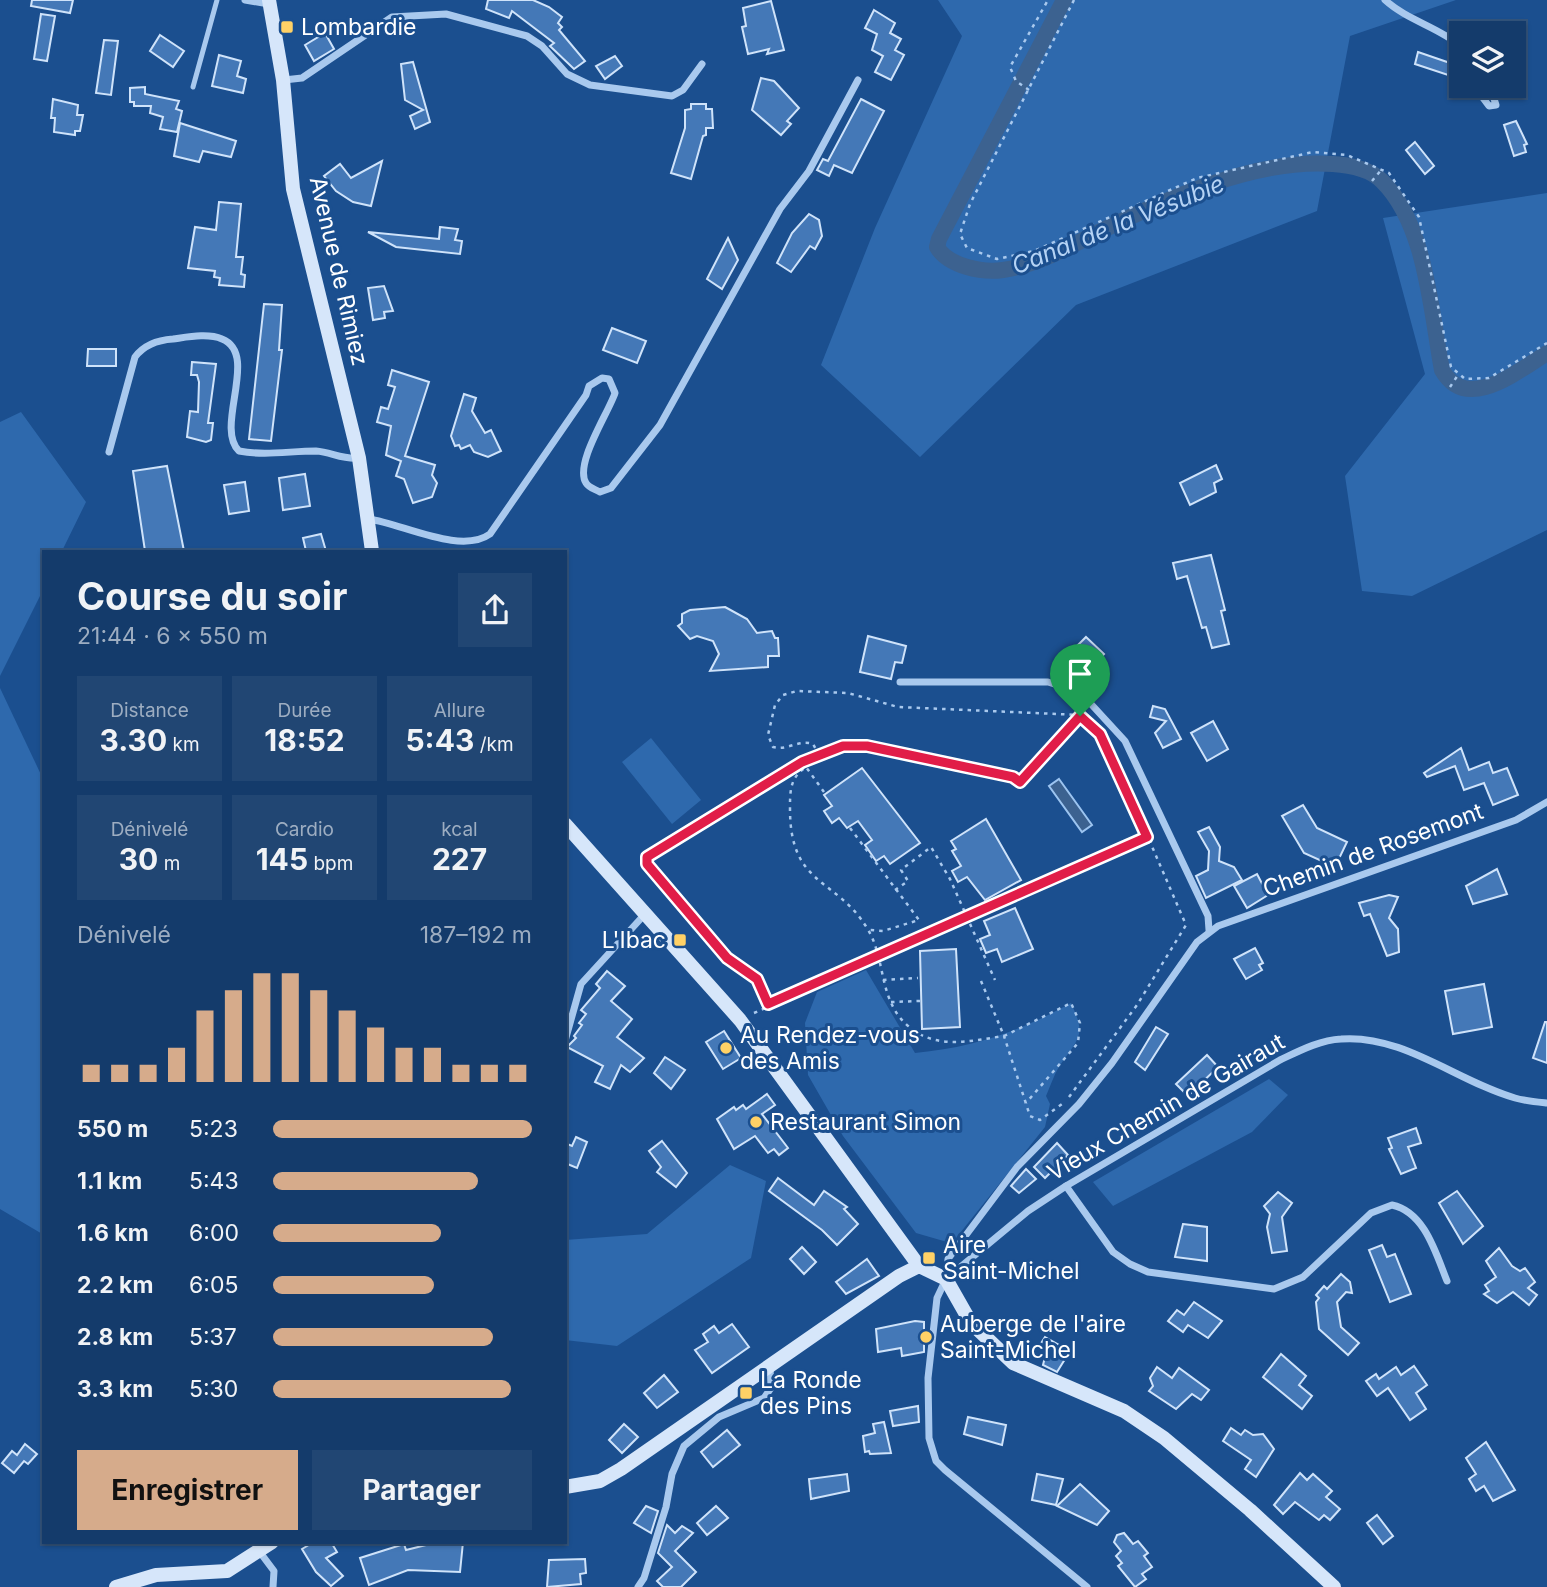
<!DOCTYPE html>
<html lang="fr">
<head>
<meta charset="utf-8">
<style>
	:root { --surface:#143b6b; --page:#214673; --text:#f1f3f6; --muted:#9dadc1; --line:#33557e; --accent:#d6ab8b }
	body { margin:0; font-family:Inter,sans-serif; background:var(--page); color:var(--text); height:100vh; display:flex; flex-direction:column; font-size:26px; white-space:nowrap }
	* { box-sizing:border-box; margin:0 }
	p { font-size:23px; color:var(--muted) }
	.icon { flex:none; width:38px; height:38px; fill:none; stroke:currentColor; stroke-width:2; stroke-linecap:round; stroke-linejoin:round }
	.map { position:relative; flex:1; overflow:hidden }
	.side { position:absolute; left:42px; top:550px; width:525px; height:994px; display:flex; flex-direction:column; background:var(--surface); border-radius:0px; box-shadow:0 2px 5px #0004,0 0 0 2px var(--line) }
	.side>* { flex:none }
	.controls { position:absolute; left:1449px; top:21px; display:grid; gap:14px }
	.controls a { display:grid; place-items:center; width:77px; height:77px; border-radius:0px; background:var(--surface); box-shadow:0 2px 5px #0004,0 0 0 2px var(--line); font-size:35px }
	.pin { position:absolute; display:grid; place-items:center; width:60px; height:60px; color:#fff; margin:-72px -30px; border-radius:50% 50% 50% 0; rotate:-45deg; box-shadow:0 0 7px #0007 }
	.pin .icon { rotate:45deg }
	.round { display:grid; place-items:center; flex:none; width:74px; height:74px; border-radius:0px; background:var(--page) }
	.head { display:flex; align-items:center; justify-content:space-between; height:119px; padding:0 35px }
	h1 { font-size:38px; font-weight:700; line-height:52px }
	.stats { display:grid; grid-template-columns:repeat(3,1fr); gap:10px; height:119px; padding:7px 35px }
	.stats div { display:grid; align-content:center; border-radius:0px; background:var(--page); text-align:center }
	.stats b { font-size:30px; font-weight:700 }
	.stats small { font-size:19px; font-weight:400 }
	.stats p { font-size:19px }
	.chart { height:196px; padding:14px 35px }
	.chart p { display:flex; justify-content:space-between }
	.chart svg { width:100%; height:126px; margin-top:7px; stroke:var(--accent); stroke-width:6 }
	.action { display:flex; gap:14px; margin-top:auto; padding:14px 35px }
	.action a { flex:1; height:80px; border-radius:0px; background:var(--accent); color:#111; font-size:28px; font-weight:700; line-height:80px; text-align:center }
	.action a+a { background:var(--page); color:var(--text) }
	ul { padding:0 35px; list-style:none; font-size:23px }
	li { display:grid; grid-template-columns:112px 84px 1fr; align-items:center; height:52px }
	li i { height:18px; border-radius:9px; background:var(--accent) }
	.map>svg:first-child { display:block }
	.green { fill:#2e69ad }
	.water { fill:#3c6290; stroke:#9cc4f0; stroke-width:2 }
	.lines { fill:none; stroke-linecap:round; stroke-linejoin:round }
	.canal { stroke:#3c6290; stroke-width:16 }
	.building { fill:#4478b7; stroke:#cfe3fa; stroke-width:2 }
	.path { stroke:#a9c9ee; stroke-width:2.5; stroke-dasharray:3.5 5; stroke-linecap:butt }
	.lane { stroke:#a9c9ee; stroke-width:5 }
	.street { stroke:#a9c9ee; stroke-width:7 }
	.secondary { stroke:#d6e6fa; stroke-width:14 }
	.route-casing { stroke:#fff; stroke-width:14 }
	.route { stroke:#e11d48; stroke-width:9 }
	.poi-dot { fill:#ffd166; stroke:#1b4f8f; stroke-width:2.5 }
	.labels { text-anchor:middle; stroke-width:6; stroke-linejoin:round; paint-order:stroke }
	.poi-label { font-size:23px; fill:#fff; stroke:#1b4f8f; text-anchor:start }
	.street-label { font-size:23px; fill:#fff; stroke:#1b4f8f }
	.water-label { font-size:24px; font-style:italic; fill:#b5d3f5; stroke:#1b4f8f }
</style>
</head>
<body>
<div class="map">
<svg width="1547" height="1587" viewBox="0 0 1547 1587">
	<rect width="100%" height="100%" fill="#1b4f8f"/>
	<g class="green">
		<polygon points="938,0 1456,0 1350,36 1317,211 1076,305 920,457 821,365 875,228 962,36"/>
		<polygon points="1547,193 1547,530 1412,596 1362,591 1345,476 1425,374 1383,218"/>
		<polygon points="21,412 86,502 62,551 44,551 44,588 0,676 0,422"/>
		<polygon points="0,688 44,781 44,1235 0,1209"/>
		<polygon points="651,738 701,800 672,824 622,762"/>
		<path d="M866,970L915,1053C976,1047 1018,1032 1071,1003C1085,1033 1081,1036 1063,1061C1055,1071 1051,1085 1046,1096L1050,1104L1045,1127L956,1238L947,1242L916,1233L843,1136L808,1075L805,1023L817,992Z"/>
		<polygon points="1269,1079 1288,1095 1252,1132 1113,1206 1093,1182"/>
		<polygon points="730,1165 766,1181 751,1258 617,1346 565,1340 565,1240 647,1234"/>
	</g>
	<polygon class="water" points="1059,779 1092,825 1082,832 1049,786"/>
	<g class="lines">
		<path class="canal" d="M1064,0L939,239L937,247C948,266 982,273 1003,270C1038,265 1070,246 1101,231C1168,198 1258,158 1333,164C1349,165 1370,169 1382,181C1426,224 1431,312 1442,370C1467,414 1519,370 1547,353"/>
	</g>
	<g class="building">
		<polygon points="32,0 73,0 70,13 31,6"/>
		<polygon points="488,0 533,0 549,7 562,17 558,23 562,27 559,30 585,61 574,69 550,46 554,43 512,11 509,18 486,9"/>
		<polygon points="771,1 784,50 767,54 769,49 748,54 742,27 746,26 743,8"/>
		<polygon points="874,10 895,23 890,33 901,39 895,50 904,55 891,80 875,72 883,56 872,50 877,34 865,28"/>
		<polygon points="41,14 55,16 47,61 34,59"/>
		<polygon points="325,33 334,49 314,61 305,45"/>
		<polygon points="160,35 184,51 173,67 150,51"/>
		<polygon points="104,40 118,41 111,95 96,93"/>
		<polygon points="1418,52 1450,63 1448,75 1415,64"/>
		<polygon points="219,55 241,61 237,76 246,79 243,93 212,86"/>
		<polygon points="615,56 622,66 605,79 596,66"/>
		<polygon points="413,62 430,122 415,129 410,116 423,110 405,100 401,64"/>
		<polygon points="761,78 774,81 799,108 787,121 791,124 781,135 752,110"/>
		<polygon points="145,87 145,94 179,101 176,109 182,111 177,132 160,129 163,117 150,113 151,106 134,106 134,102 130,102 130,88"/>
		<polygon points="53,99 78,105 77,115 83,115 80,131 75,131 75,135 54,132 55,118 51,118"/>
		<polygon points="861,99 884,111 852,173 834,165 829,176 817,170 823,159 828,161"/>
		<polygon points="691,104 706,104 706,109 712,109 713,128 706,128 706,135 703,136 691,179 671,173 685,128 685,110 691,109"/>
		<polygon points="1516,121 1527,144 1524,145 1526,152 1514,156 1504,125"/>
		<polygon points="180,123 236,141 231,157 203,151 199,162 174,156"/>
		<polygon points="1415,142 1434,166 1425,174 1406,150"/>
		<polygon points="382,161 371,206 353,202 336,191 324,176 340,164 351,178"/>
		<polygon points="219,202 241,204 236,257 243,257 241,274 245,275 244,287 219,285 220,278 214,277 215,271 188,268 195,227 216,230"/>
		<polygon points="809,214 819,220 822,236 815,249 810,246 791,272 777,263 792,233"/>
		<polygon points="440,227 458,229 455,240 462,241 460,254 396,247 368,232 439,239"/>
		<polygon points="728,238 738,260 722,289 707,279"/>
		<polygon points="384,286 393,311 384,312 385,318 373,320 368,288"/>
		<polygon points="264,304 282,305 279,350 282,350 271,441 249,439"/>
		<polygon points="612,328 646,341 637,363 603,350"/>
		<polygon points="88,349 116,349 116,366 87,366"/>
		<polygon points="192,362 216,364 208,423 213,423 211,440 206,442 187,437 190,411 198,412 199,382 197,375 191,375"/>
		<polygon points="392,370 429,382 405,456 435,465 432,475 437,483 432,497 413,503 404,479 396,476 401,461 386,455 391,426 377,422 381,407 388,409 395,387 388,385"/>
		<polygon points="464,394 476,398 472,411 485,433 491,430 501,451 488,457 474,452 470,445 461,449 459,445 455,446 451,436"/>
		<polygon points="1216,465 1222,479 1214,483 1216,492 1190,505 1180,483"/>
		<polygon points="167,466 184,551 145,551 133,471"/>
		<polygon points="305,474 310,506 283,510 279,478"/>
		<polygon points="245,482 249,511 229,514 224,485"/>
		<polygon points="321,534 326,551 306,551 303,538"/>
		<polygon points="1211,555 1225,610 1221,611 1229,644 1212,648 1206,627 1202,628 1187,576 1177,579 1173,563"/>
		<polygon points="725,607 747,619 757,633 772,631 775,638 778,638 779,656 768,656 768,667 710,671 719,654 713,641 697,636 690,639 678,626 682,623 682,614 690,610"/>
		<polygon points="868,636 906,646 902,663 895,662 891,679 860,672"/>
		<polygon points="1086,637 1104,654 1089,670 1071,652"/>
		<polygon points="1153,706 1165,709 1181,739 1163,748 1155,733 1166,721 1150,717"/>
		<polygon points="1213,721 1228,749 1207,761 1191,733"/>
		<polygon points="1461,748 1469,770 1489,762 1493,773 1507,768 1518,795 1493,805 1484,783 1464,790 1455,766 1427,777 1424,773"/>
		<polygon points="862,768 920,843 890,864 884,856 876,861 865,845 872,840 858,821 847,828 839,818 832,823 824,811 832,806 824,795"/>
		<polygon points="1303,805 1317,828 1347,842 1335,867 1304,853 1282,816"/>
		<polygon points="986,819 1021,880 985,900 967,877 958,882 952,871 961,866 952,851 956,849 951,841"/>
		<polygon points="1209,827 1220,847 1219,861 1234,867 1242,880 1206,898 1196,876 1208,870 1209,851 1198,832"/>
		<polygon points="1497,869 1507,894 1473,904 1466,886"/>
		<polygon points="1257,874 1268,895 1247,908 1234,886"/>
		<polygon points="1389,895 1398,897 1389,918 1398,929 1399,952 1387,956 1370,914 1364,916 1359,903"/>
		<polygon points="1015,908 1033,949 1002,962 997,949 986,953 980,939 990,935 984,921"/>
		<polygon points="1255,948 1263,963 1259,965 1262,970 1246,979 1234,959"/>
		<polygon points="956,949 960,1027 922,1029 920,951"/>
		<polygon points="607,971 625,986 611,1001 632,1019 617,1037 644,1058 630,1072 621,1065 610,1089 595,1082 603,1066 567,1047 576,1038 574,1036 582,1025 579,1023 586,1014 581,1010 600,988 596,984"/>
		<polygon points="1484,984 1492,1027 1453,1034 1445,991"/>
		<polygon points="1545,1022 1547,1022 1547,1063 1533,1058"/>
		<polygon points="1156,1027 1168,1034 1145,1070 1135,1062"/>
		<polygon points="724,1031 741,1058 723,1069 706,1042"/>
		<polygon points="1207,1055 1218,1067 1188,1096 1176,1084"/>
		<polygon points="665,1057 685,1070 671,1089 654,1073"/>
		<polygon points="767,1094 775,1105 762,1114 788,1148 779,1155 774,1149 768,1153 755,1136 734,1149 717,1119 734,1107 736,1110 743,1105 746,1109"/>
		<polygon points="1416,1128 1421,1143 1408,1147 1416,1168 1401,1174 1389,1149 1392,1148 1388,1138"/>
		<polygon points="576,1137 587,1142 577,1168 565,1163 565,1143 572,1146"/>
		<polygon points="662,1141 687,1173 676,1187 657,1172 661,1167 649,1151"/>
		<polygon points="1057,1143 1068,1155 1045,1178 1034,1167"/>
		<polygon points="1026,1169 1036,1179 1019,1193 1011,1186"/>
		<polygon points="778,1178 814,1205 824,1191 847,1207 844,1209 858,1224 837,1245 822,1230 769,1191"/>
		<polygon points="1457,1191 1483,1226 1463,1244 1439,1203"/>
		<polygon points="1278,1192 1292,1203 1282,1217 1287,1251 1272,1253 1267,1227 1270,1214 1264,1206"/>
		<polygon points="1183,1224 1207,1227 1207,1261 1175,1257"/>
		<polygon points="1382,1245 1387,1257 1395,1254 1411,1294 1390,1302 1369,1250"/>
		<polygon points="802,1247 816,1262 804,1274 790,1259"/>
		<polygon points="1499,1248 1512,1266 1520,1271 1525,1268 1535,1282 1528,1288 1537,1295 1529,1305 1513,1292 1497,1303 1484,1294 1489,1291 1485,1285 1496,1277 1486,1261"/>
		<polygon points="867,1259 879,1276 846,1294 836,1282"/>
		<polygon points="1341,1274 1350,1282 1352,1293 1346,1292 1337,1302 1341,1327 1359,1343 1348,1355 1319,1329 1316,1302 1319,1298 1316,1295 1324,1286 1327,1289"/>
		<polygon points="1194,1302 1222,1321 1208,1338 1188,1325 1183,1332 1168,1321 1177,1310 1184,1315"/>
		<polygon points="915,1321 924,1322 924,1352 902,1356 901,1348 878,1352 876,1329"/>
		<polygon points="732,1324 749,1347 712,1373 695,1350 708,1342 703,1334 714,1326 719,1333"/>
		<polygon points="1045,1337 1070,1351 1057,1372 1043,1365 1046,1353 1038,1348"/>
		<polygon points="1281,1354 1306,1376 1299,1385 1312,1396 1302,1409 1263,1377"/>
		<polygon points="1414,1366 1427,1385 1416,1393 1426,1409 1410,1420 1388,1388 1377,1396 1366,1381 1376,1374 1379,1379 1396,1367 1401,1375"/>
		<polygon points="1157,1367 1172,1378 1179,1368 1209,1390 1201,1400 1192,1394 1176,1409 1149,1391 1153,1386 1150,1378"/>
		<polygon points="664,1375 678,1392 657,1408 644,1393"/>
		<polygon points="918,1406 919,1422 893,1426 890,1411"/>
		<polygon points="968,1417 1006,1425 1002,1445 964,1434"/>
		<polygon points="884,1422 891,1453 870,1454 869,1451 865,1452 863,1436 875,1433 873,1424"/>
		<polygon points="624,1424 638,1437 622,1453 609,1440"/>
		<polygon points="1231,1428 1241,1435 1245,1430 1253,1435 1263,1434 1274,1449 1256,1477 1245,1469 1251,1460 1223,1441"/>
		<polygon points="727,1430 740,1445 713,1467 701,1452"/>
		<polygon points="1486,1442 1515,1490 1493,1501 1484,1486 1476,1491 1469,1479 1476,1474 1466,1458"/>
		<polygon points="25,1444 37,1454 28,1464 24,1461 14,1473 2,1463 12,1451 17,1455"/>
		<polygon points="1300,1473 1307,1480 1313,1474 1332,1491 1326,1497 1340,1509 1330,1520 1324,1515 1319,1520 1295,1502 1283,1514 1274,1505"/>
		<polygon points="847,1474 849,1491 811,1499 809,1479"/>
		<polygon points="1037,1474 1063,1479 1056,1505 1032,1500"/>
		<polygon points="1080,1484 1109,1511 1097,1525 1057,1506"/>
		<polygon points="646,1506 658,1511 651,1533 634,1523"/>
		<polygon points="716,1506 728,1518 707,1535 697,1523"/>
		<polygon points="1377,1515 1393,1536 1383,1544 1367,1523"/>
		<polygon points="667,1525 675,1533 682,1526 693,1533 675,1551 696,1572 681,1587 663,1587 657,1581 672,1567 658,1553"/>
		<polygon points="1124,1533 1133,1544 1138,1541 1148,1553 1144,1556 1152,1567 1142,1574 1146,1579 1135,1587 1118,1566 1122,1563 1116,1556 1121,1551 1114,1542 1117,1535"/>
		<polygon points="314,1542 331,1542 337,1552 326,1558 343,1576 331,1586 316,1572 302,1549"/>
		<polygon points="438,1542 463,1542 460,1572 408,1570 369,1585 360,1558 404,1544 406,1550"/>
		<polygon points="585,1559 586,1573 580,1574 581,1584 547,1587 549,1560"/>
	</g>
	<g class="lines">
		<g class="path">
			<polyline points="1074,0 970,204 960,234 967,248 997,259 1034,251 1197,178 1313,152 1347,155 1389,173 1419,217 1451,367 1465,379 1489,378 1547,343"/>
			<polyline points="1029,90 1016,81 1010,67 1048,0"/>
			<polyline points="1372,181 1382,169"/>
			<polyline points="1035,252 1040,266"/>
			<polyline points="1450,387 1458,375"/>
			<path d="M804,764L819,755L813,744C798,739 788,751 773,747L768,735L775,705L783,695L797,691L848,693L898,707L1080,715L1020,782L1013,777L867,746L851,744L819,755"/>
			<path d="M824,792L806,767C790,778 790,790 790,809C790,887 836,877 867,928C888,961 876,1006 916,1032C943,1049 975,1040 1004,1036L1030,1116L1040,1120L1062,1104"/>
			<polyline points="850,828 919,920 883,931 869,930"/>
			<polyline points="895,890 908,881 901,870 931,847 950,879 995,980"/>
			<polyline points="883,980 918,978"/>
			<polyline points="981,981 1004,1036 1071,1003 1080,1023 1078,1043 1026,1103"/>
			<polyline points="891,1002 920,1001"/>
			<polyline points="768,1004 757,979 727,958 647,864 647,857 803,762"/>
			<polyline points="754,1013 1157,833"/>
			<polyline points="1069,1097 1137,1005 1186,925 1118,768 1100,734 1080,715"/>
		</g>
		<polyline class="lane" points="193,87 217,0"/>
		<g class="street">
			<polyline points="245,0 269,4"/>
			<path d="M1385,0C1407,20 1438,27 1461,46"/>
			<polyline points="1460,72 1461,73"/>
			<polyline points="284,80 302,78 392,17 446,14 527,36 542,46 567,74 590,85 672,96 683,90 702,64"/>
			<polyline points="1474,86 1489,106 1496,105 1490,86"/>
			<path d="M109,452L135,357C144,345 158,340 173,339C188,337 208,333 222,339C260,354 214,427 239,451C265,456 290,451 316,451C331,452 343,460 359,458"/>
			<path d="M369,519C403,524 461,555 490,534L586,395L589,386L602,378L609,379L615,393C609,412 574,464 586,483C589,488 595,489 600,492L611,488L660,425L780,209L809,171L858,80"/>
			<polyline points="900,682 1048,682 1070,689 1091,704 1125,741 1208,916 1209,930"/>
			<polyline points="565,1041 581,984 645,914"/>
			<path d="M1066,1186L1113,1252L1130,1264L1148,1272L1274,1289L1303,1277L1371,1213L1392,1205C1425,1212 1436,1254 1447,1281"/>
			<path d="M946,1279L1028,1211L1066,1186L1280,1060C1299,1051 1320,1040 1341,1039C1403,1034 1458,1082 1515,1098C1525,1101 1537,1102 1547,1103"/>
			<polyline points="259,1551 274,1571 273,1587"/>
			<polyline points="638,1587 644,1578 666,1507 672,1474 684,1446 719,1417 764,1398 771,1388 770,1367"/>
			<polyline points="1087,1587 945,1470 936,1461 929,1438 928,1378 937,1298 946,1279 948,1259 1017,1167 1079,1104 1112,1063 1197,942 1218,926 1516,820 1547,802"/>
		</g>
		<g class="secondary">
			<polyline points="269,0 283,80 293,189 359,458 372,551"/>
			<polyline points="565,824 740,1020 919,1266"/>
			<polyline points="565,1487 600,1481 621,1469 899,1276 919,1266 946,1279 971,1323 1013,1363 1124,1411 1164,1438 1250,1510 1334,1587"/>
			<polyline points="116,1587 156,1575 227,1571 272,1542"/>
		</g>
	</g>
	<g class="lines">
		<defs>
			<polygon id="route" points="1080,716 1100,734 1147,837 768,1004 757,979 727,958 647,864 647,857 802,762 843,746 867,746 1013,777 1020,782"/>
		</defs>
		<use href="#route" class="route-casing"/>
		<use href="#route" class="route"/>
	</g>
	<g class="poi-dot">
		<rect x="280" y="20" width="14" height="14" rx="3.5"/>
		<rect x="673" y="933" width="14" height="14" rx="3.5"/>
		<circle cx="726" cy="1048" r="7"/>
		<circle cx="756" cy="1122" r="7"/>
		<rect x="922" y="1251" width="14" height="14" rx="3.5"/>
		<circle cx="926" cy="1337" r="7"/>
		<rect x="739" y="1386" width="14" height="14" rx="3.5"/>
	</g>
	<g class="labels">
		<g class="poi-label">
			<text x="301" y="35">Lombardie</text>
			<text x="666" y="948" text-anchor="end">L'Ibac</text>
			<text x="740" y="1043">Au Rendez-vous<tspan x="740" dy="26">des Amis</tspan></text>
			<text x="770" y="1130">Restaurant Simon</text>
			<text x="943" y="1253">Aire<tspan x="943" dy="26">Saint-Michel</tspan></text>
			<text x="940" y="1332">Auberge de l'aire<tspan x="940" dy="26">Saint-Michel</tspan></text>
			<text x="760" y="1388">La Ronde<tspan x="760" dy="26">des Pins</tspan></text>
		</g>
		<g class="street-label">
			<text transform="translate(339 271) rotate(77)" y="8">Avenue de Rimiez</text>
			<text transform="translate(1373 850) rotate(-20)" y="8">Chemin de Rosemont</text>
			<text transform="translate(1166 1107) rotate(-30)" y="8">Vieux Chemin de Gairaut</text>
		</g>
		<g class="water-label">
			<text transform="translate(1118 225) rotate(-22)" y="8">Canal de la Vésubie</text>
		</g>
	</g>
</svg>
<div class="controls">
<a><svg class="icon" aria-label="layers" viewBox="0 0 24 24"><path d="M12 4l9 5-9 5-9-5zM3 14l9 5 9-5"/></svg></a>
</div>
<div class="pin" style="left:1080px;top:716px;background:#1e9e55"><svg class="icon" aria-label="arrive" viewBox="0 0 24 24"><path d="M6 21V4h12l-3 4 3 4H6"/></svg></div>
<section class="side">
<div class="head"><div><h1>Course du soir</h1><p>21:44 · 6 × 550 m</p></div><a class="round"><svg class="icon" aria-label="share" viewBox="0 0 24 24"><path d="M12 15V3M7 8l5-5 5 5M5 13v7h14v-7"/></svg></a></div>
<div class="stats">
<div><p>Distance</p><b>3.30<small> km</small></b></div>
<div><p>Durée</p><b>18:52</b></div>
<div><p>Allure</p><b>5:43<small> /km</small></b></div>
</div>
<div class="stats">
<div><p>Dénivelé</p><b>30<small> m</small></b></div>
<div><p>Cardio</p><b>145<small> bpm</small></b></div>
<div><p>kcal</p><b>227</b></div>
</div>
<div class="chart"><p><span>Dénivelé</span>187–192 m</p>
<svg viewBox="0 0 160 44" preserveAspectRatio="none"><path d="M5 44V38M15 44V38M25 44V38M35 44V32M45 44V19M55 44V12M65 44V6M75 44V6M85 44V12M95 44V19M105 44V25M115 44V32M125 44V32M135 44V38M145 44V38M155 44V38"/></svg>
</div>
<ul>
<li><b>550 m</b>5:23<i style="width:100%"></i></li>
<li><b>1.1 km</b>5:43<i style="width:79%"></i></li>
<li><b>1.6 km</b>6:00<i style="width:65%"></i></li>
<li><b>2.2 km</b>6:05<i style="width:62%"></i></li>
<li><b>2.8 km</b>5:37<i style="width:85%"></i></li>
<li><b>3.3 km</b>5:30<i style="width:92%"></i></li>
</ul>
<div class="action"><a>Enregistrer</a><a>Partager</a></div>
</section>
</div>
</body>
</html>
